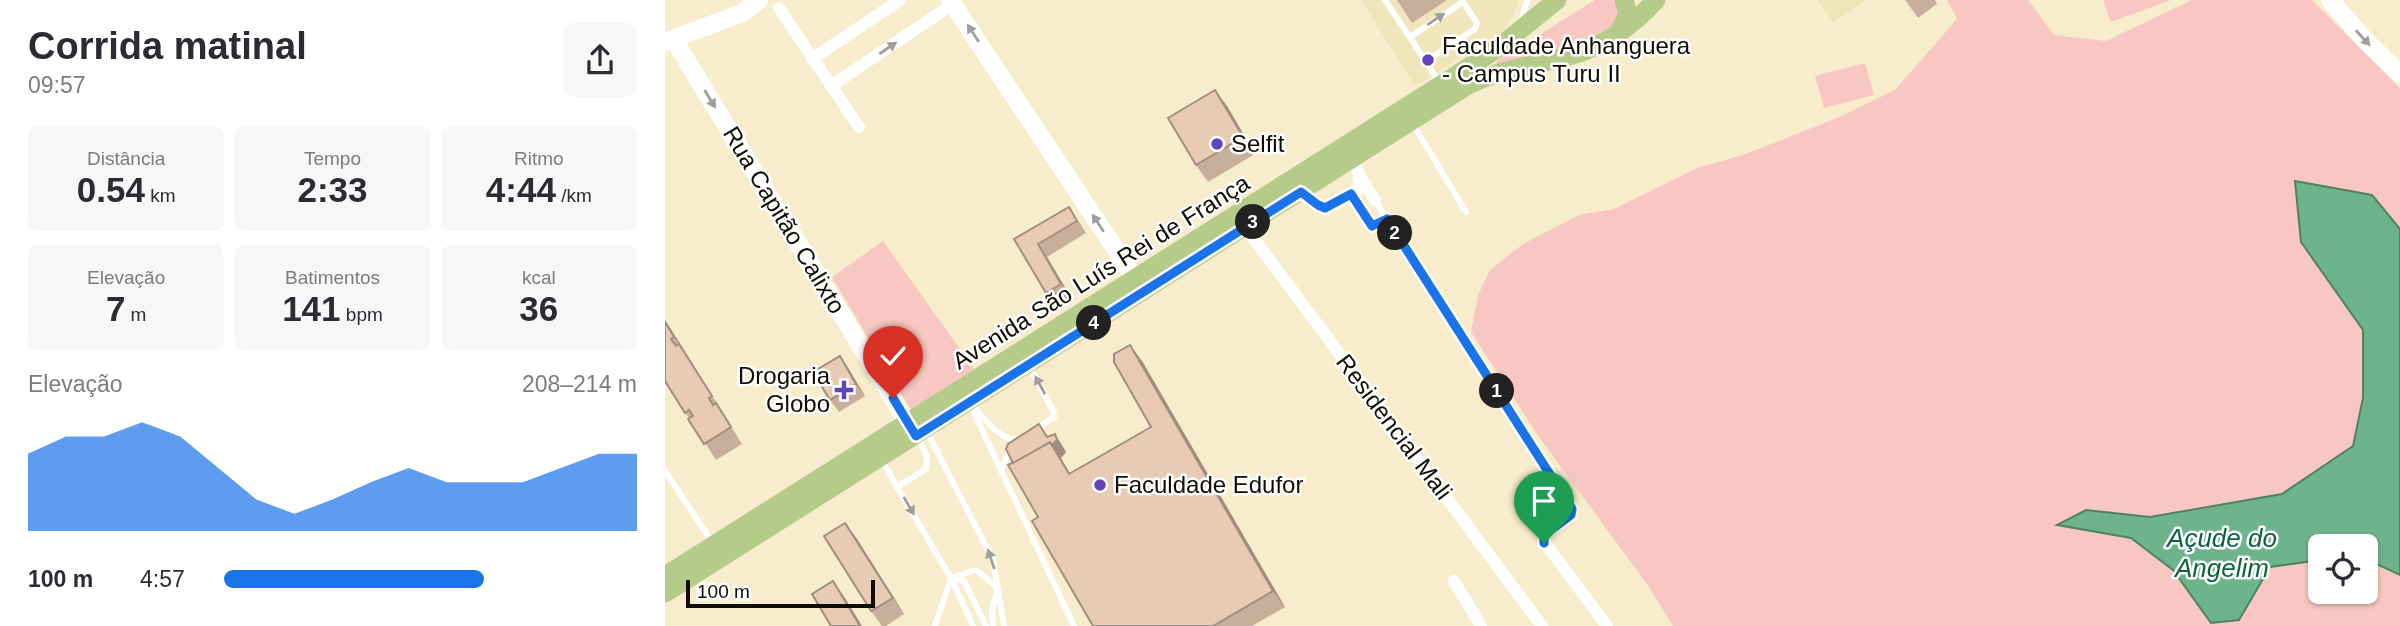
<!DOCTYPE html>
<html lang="pt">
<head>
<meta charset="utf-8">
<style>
	:root { --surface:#fff; --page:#f7f7f7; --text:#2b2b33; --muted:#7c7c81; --accent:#1a73e8 }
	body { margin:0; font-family:Arial,sans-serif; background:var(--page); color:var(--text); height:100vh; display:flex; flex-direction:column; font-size:26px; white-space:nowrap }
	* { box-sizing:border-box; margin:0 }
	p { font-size:23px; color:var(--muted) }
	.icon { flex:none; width:38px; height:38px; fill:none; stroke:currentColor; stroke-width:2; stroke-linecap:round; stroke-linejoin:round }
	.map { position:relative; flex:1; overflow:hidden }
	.drawer { display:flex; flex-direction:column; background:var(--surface); width:665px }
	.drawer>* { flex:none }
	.tools { position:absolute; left:1643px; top:534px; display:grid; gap:14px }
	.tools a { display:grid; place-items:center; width:70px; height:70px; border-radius:10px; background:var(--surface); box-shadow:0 2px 5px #0004; font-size:35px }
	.scale { position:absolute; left:21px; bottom:18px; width:189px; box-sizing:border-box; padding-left:7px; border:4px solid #100c03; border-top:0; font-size:19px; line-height:24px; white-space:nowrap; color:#100c03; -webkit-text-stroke:5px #fff; paint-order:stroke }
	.pin { position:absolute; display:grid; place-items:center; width:60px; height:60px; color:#fff; margin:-72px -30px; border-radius:50% 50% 50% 0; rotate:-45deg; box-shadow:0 0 7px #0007 }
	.pin .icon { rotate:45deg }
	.km { position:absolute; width:35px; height:35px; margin:-18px; border-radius:50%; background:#222; color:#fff; font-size:19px; line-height:35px; text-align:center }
	.round { display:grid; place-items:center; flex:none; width:74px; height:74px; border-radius:10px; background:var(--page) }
	.headline { display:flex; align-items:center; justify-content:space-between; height:119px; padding:0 28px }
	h1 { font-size:38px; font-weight:700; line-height:52px }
	.stats { display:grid; grid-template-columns:repeat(3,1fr); gap:10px; height:119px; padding:7px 28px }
	.stats div { display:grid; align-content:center; border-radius:10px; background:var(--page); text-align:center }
	.stats b { font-size:35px; font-weight:700 }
	.stats small { font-size:19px; font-weight:400 }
	.stats p { font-size:19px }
	.chart { height:196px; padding:14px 28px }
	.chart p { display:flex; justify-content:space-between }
	.chart svg { width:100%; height:126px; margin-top:7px; fill:var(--accent); opacity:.7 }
	ul { padding:0 28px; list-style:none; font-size:23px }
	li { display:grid; grid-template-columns:112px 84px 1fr; align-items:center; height:52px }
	li i { height:18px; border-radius:9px; background:var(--accent) }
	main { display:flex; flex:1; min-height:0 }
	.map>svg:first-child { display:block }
	.built { fill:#f1e5bc }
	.green { fill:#f8c7c1; fill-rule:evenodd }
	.water { fill:#6db38c; stroke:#518163; stroke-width:2 }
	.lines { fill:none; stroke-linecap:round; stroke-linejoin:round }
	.lane { stroke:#fff; stroke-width:6 }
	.street { stroke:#fff; stroke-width:12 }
	.secondary { stroke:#fff; stroke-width:18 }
	.primary { stroke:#b5cb8a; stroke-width:19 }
	.wall { fill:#c8af9c }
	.shaded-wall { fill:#a28e7f }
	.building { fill:#e8cbb5; stroke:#a28e7f; stroke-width:2 }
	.oneway { fill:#9f9e9a }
	.route-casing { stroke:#fff; stroke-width:14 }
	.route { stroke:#1a73e8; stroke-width:9 }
	.poi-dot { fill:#6044bc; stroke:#fff; stroke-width:2.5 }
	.labels { text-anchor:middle; stroke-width:5; stroke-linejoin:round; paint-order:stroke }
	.poi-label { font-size:24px; fill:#100c03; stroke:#fff; text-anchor:start }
	.street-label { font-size:24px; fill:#100c03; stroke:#fff }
	.water-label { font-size:26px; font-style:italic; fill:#0e633f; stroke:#fff }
</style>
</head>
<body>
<main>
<section class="drawer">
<div class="headline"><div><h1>Corrida matinal</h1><p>09:57</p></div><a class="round"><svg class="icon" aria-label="share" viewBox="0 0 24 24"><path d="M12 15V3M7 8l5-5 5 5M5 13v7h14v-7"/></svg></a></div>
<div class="stats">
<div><p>Distância</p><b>0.54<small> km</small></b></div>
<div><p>Tempo</p><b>2:33</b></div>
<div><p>Ritmo</p><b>4:44<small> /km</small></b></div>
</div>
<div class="stats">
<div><p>Elevação</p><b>7<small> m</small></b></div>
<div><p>Batimentos</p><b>141<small> bpm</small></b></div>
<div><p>kcal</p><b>36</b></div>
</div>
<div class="chart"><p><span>Elevação</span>208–214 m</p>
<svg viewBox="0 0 160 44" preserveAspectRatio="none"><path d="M0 44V17L10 11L20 11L30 6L40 11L50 22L60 33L70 38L80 33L90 27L100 22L110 27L120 27L130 27L140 22L150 17L160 17V44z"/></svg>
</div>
<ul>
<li><b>100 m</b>4:57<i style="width:63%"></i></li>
</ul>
</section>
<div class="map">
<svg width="1735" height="626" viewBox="0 0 1735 626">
	<rect width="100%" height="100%" fill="#f7edcc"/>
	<g class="built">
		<polygon points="696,0 854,0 845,22 835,34 750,86"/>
		<polygon points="1152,0 1202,0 1168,23"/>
	</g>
	<g class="green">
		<path d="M930,0H948L954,7L953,22C916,48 873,56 830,65L832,61Z"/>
		<path d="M1282,0H1363L1389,35L1441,41L1527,0H1647L1735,88V626H1008L984,587L874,437L806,332L813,295L825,270L858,244L914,215L949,209L1032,168L1078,155L1172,118L1230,90L1292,19ZM1656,546H1701V592H1656Z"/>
		<polygon points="1438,0 1506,0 1446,22"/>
		<polygon points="1200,63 1209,95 1159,108 1150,76"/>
		<polygon points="218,241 309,369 246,410 167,277"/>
	</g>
	<polygon class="water" points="1630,181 1707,195 1735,229 1735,575 1701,559 1701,546 1656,546 1655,560 1605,567 1574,620 1546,623 1508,570 1466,538 1392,525 1421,510 1485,517 1617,494 1688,446 1698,398 1698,330 1636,242"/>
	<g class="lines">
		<g class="lane">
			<polyline points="720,0 775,83"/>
			<polyline points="856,22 862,0"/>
			<polyline points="745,37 798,2"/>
			<polyline points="761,61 810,29 812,23 797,0"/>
			<polyline points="748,124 801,212"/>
			<polyline points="696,210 707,226 721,219 710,200"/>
			<polyline points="365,367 388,411 389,417 369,431"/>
			<polyline points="305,404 409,626"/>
			<path d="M308,406C320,419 335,441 354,440"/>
			<polyline points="262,432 328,560 339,626"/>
			<polyline points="253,439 262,456 261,469 232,487 286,578 308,626"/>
			<polyline points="217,460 232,487"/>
			<polyline points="336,468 347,449"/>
			<polyline points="0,471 47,542"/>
			<polyline points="286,578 311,570 333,588 327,609 328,626"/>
			<polyline points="287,578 299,581 321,626"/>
			<polyline points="270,626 286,578"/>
		</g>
		<g class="street">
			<polyline points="114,8 194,127"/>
			<polyline points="147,59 235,0"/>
			<polyline points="166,86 288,4"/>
			<polyline points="694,175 710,200"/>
			<polyline points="636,192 653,205 660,208 692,190 695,179 689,158"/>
			<polyline points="686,194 696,210"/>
			<polyline points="721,219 907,509 906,515 881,533 878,540 942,626"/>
			<polyline points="580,227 877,626"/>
			<polyline points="789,581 816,626"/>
		</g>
		<g class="secondary">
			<polyline points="285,0 471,280"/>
			<polyline points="1665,0 1700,40 1735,74"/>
			<polyline points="9,40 250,435"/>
			<polyline points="0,42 77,13 94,0"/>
		</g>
		<g class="primary">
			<polyline points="955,30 963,14 959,0"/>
			<polyline points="0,576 776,85 833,48 892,0"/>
			<path d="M0,593L803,85C837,68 875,65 911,54C942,44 969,24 991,0"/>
		</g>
	</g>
	<g class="wall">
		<polygon points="732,0 782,0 747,23"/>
		<polygon points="1240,0 1270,0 1272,4 1253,18"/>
		<polygon points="562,106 590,154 543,182 531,165"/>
		<polygon points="413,220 421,233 382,257 405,296 390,305 381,293 349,239"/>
		<polygon points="0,320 77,444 51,460 0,381"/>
		<polygon points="477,361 620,607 587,626 428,626 373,517 383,437 390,434 398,447 401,452 396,458 405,474 486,427"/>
		<polygon points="183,368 200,396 174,412 165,400"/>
		<polygon points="192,539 239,614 221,626 217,626 206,611"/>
	</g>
	<g class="shaded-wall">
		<polygon points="550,90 562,106 590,154 578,137"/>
		<polygon points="373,244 382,257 405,296 396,284"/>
		<polygon points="0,320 21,353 9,337 0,322"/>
		<polygon points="14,344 25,360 58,413 47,396"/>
		<polygon points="465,345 477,361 620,607 608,591"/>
		<polygon points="175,356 183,368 200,396 191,384"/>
		<polygon points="374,424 388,445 390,434 398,447 401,452 396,458 415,491 404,474"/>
		<polygon points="180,523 192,539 239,614 228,598"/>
		<polygon points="168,581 180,598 197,626 195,626"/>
	</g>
	<g class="building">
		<polygon points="550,90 578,137 531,165 503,118"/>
		<polygon points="404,207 412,221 373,244 396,284 381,293 349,239"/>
		<polygon points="0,322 9,337 6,339 11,346 14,344 47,396 44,398 48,405 51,403 66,427 39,444 23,419 28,416 24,410 20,413 0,381"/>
		<polygon points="465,345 608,591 548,626 428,626 367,521 373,517 343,465 385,442 404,474 486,427 449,362 449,354"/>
		<polygon points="175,356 191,384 165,400 148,372"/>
		<polygon points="374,424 382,437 390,434 392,440 387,445 385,442 348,463 341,449 343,444"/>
		<polygon points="180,523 228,598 206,611 159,536"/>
		<polygon points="168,581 195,626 166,626 147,594"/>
	</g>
	<defs><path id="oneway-solid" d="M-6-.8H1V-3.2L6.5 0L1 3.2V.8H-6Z" transform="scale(1.75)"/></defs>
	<g class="oneway">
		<use href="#oneway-solid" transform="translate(771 19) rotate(-34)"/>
		<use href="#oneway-solid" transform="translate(308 33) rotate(-123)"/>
		<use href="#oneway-solid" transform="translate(1698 38) rotate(47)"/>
		<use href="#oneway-solid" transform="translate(223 48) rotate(-34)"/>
		<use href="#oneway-solid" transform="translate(45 99) rotate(59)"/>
		<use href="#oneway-solid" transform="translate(433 223) rotate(-123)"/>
		<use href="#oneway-solid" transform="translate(375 385) rotate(-118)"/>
		<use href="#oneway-solid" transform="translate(244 506) rotate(60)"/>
		<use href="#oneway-solid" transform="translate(326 559) rotate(-109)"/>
	</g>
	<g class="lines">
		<defs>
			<polyline id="route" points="228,398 251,436 636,192 653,205 660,208 686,194 707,226 722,219 907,509 906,515 879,535 879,543"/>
		</defs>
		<use href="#route" class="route-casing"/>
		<use href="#route" class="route"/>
	</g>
	<g class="poi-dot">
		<circle cx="763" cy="60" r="7"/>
		<circle cx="552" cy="144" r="7"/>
		<path d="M175.5 379.5h7v7h7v7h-7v7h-7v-7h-7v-7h7z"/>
		<circle cx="435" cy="485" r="7"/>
	</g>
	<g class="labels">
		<g class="poi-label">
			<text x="777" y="54">Faculdade Anhanguera<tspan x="777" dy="28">- Campus Turu II</tspan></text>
			<text x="566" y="152">Selfit</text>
			<text x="165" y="384" text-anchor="end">Drogaria<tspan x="165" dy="28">Globo</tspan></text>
			<text x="449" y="493">Faculdade Edufor</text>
		</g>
		<g class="street-label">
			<text transform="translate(119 220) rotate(59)" y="8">Rua Capitão Calixto</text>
			<text transform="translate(436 272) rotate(-32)" y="8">Avenida São Luís Rei de França</text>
			<text transform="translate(729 427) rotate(53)" y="8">Residencial Mali</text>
		</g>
		<g class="water-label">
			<text x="1557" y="547">Açude do<tspan x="1557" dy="30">Angelim</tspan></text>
		</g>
	</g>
</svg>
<div class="tools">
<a><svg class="icon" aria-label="locate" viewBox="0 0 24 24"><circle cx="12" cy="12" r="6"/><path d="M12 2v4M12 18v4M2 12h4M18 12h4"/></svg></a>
</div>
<div class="scale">100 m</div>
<div class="pin" style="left:879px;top:543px;background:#1e9e55"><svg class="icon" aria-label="arrive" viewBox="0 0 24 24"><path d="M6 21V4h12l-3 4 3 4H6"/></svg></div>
<div class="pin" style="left:228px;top:398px;background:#d93025"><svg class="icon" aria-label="check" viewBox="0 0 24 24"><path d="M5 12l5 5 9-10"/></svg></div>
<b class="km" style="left:832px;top:391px">1</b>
<b class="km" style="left:730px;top:233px">2</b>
<b class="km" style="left:588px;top:222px">3</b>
<b class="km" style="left:429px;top:323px">4</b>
</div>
</main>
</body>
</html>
